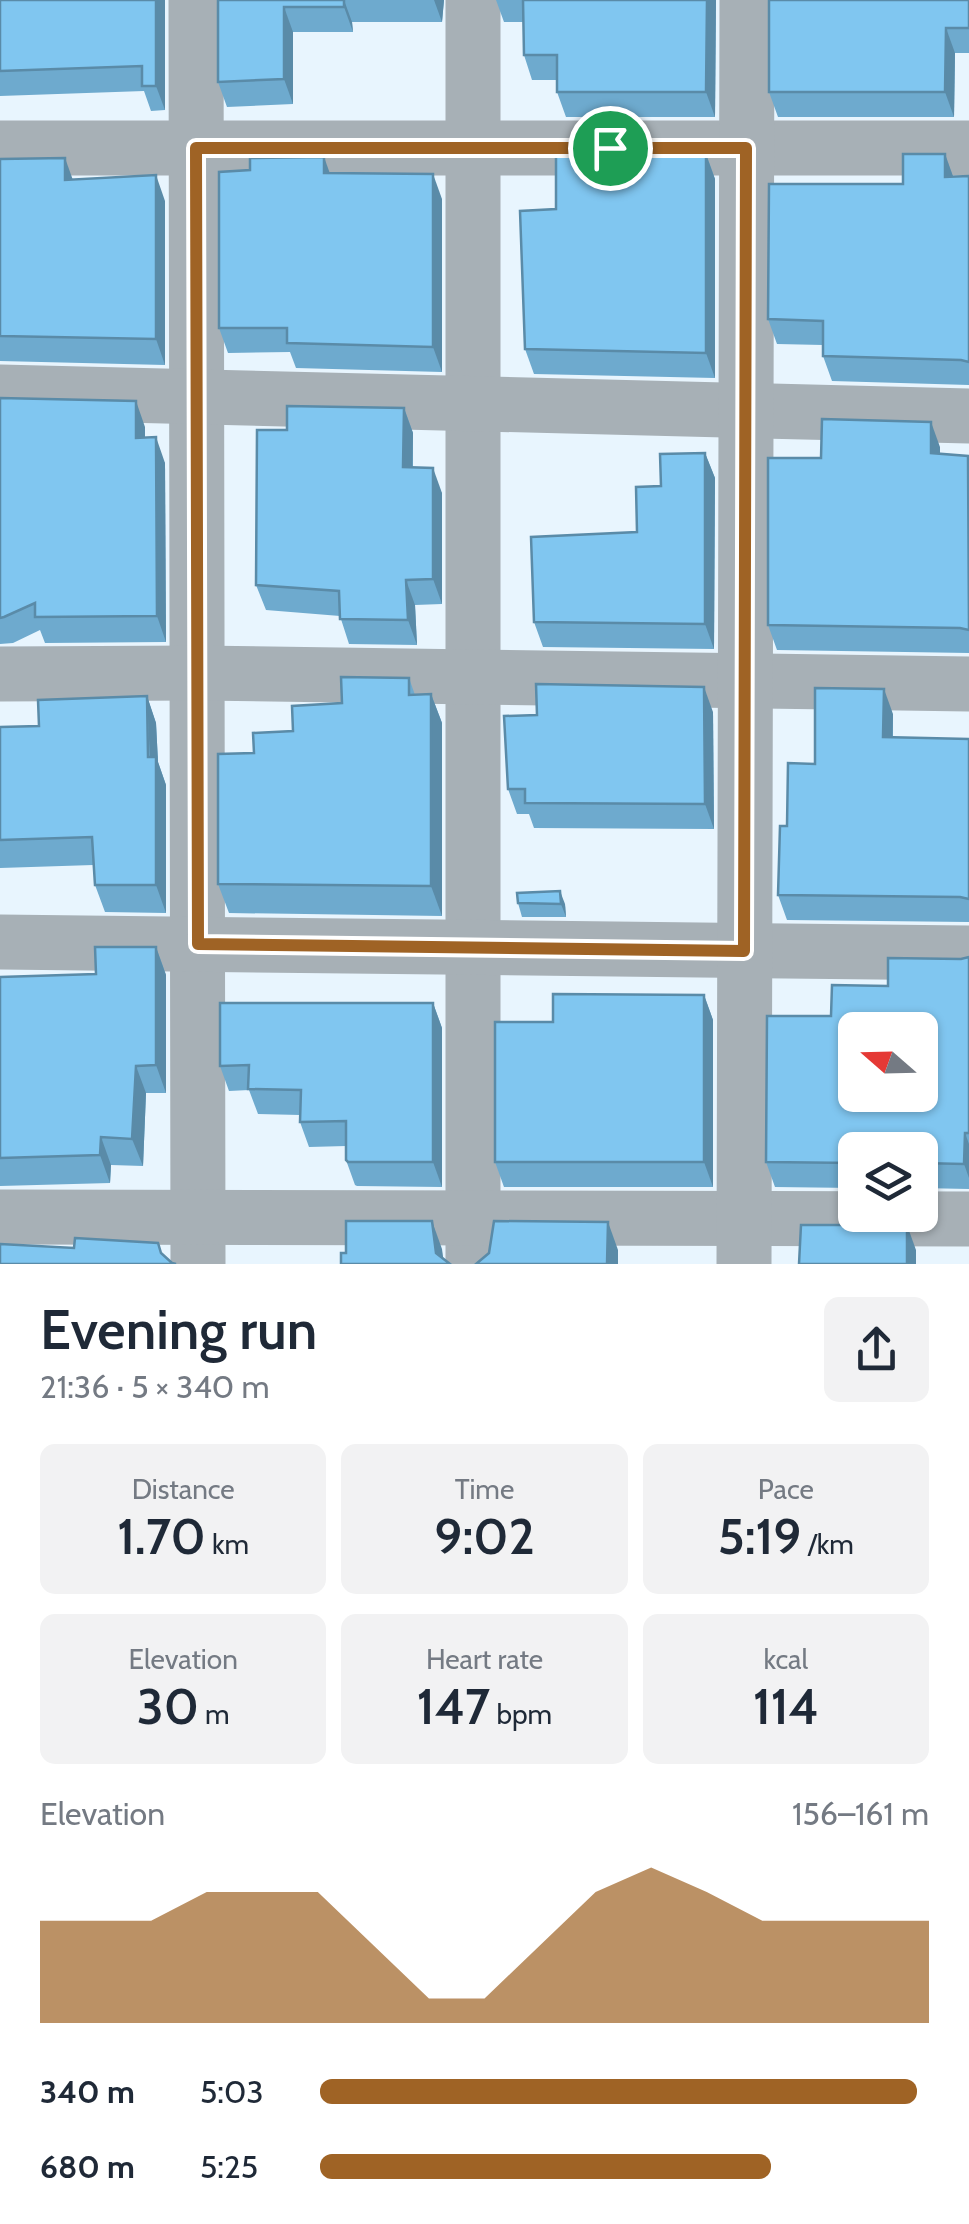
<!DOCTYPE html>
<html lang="en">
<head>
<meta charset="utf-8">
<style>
	:root { --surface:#fff; --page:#f2f2f3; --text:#1f2937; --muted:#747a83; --accent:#9f6325 }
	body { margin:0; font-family:Cabin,sans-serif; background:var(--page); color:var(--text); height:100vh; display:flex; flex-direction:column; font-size:38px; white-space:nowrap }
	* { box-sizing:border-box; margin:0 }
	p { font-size:32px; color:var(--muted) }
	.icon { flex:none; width:55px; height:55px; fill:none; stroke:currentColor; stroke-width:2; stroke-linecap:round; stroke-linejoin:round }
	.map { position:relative; height:1264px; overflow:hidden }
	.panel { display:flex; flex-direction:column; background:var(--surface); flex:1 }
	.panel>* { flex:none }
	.needle { width:65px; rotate:290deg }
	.buttons { position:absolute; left:838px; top:1012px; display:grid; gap:20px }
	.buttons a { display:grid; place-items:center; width:100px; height:100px; border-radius:15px; background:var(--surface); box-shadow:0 2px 8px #0004; font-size:50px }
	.pin { position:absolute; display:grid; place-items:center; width:85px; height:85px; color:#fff; margin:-42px; border:5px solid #fff; border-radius:50%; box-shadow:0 2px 10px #0007 }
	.round { display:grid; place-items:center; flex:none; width:105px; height:105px; border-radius:15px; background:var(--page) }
	.summary { display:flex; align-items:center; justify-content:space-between; height:170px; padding:0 40px }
	h1 { font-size:55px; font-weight:600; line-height:75px }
	.metrics { display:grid; grid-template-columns:repeat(3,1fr); gap:15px; height:170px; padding:10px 40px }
	.metrics div { display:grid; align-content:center; border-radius:15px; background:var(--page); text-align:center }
	.metrics b { font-size:50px; font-weight:600 }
	.metrics small { font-size:28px; font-weight:400 }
	.metrics p { font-size:28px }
	.chart { height:280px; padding:20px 40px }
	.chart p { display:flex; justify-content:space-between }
	.chart svg { width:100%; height:180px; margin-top:10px; fill:var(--accent); opacity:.7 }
	ul { padding:0 40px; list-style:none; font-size:32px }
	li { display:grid; grid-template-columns:160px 120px 1fr; align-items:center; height:75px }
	li i { height:25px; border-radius:12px; background:var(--accent) }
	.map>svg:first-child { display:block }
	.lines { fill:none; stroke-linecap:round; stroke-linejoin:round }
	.street { stroke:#a7b0b6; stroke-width:55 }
	.wall { fill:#6eaace }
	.shaded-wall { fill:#5a8ba8 }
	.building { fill:#80c6f0; stroke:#5a8ba8; stroke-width:2.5; fill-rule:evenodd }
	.route-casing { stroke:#fff; stroke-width:20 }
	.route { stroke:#9f6325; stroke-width:12 }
</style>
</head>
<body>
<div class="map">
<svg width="969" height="1264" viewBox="0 0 969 1264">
	<rect width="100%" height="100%" fill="#e8f5fe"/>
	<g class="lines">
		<g class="street">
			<polyline points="196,0 198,1264"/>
			<polyline points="473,0 473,1264"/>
			<polyline points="0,148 969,148"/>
			<polyline points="0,392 969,416"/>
			<polyline points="0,674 197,673 969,684"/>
			<polyline points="0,942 969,953"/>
			<polyline points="0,1217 969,1219"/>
			<polyline points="744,1264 747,0"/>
		</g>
	</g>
	<g class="wall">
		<polygon points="0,0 165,0 165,110 151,111 144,91 0,96"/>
		<polygon points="218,0 444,0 442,22 352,22 353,32 293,32 293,104 227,107 218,82"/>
		<polygon points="496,0 716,0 715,117 566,117 557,92 557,80 532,80 524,55 523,22 504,22"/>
		<polygon points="969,0 969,53 955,53 954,117 778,117 769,92"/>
		<polygon points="706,154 715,179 715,378 534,374 525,349 556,209"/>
		<polygon points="945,154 953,177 969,176 969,385 832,381 823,356 823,345 777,344 768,319 903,184"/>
		<polygon points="0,159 73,180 165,201 165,365 0,361"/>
		<polygon points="330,173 442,199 442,372 296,368 290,352 228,353 219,328"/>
		<polygon points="0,398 145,427 145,438 165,463 166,642 45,643 40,630 13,643 0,644"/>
		<polygon points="404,408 413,433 413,467 442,493 442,604 415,605 417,645 349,644 340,616 266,610 256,585 287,430"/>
		<polygon points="940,447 940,454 969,457 969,653 777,650 768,625 821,458"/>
		<polygon points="705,453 715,478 714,649 543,647 534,622 637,532 661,486"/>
		<polygon points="409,678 415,695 431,694 442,723 442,916 229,913 218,884 254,753 342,703"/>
		<polygon points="147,696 156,723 158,762 166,785 166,913 105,912 95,885 93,865 0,868 0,727 39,726"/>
		<polygon points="713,712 714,829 534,828 529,814 517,814 508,789 537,715"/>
		<polygon points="893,714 893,738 969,739 969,922 787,920 778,895 787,826 815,764"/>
		<polygon points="518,903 565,904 566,917 522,917"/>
		<polygon points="156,947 166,975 166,1093 146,1093 143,1166 111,1165 110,1183 0,1186 0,977 96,974"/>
		<polygon points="969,957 969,1189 920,1188 920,1150 855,1150 855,1188 775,1187 766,1162 831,1016 888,986"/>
		<polygon points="704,995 713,1020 713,1187 504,1187 495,1162 553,1022"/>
		<polygon points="433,1003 442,1028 442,1187 357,1186 355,1185 346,1160 346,1146 309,1147 300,1122 300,1115 258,1114 249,1090 229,1091 220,1066"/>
	</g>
	<g class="shaded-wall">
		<polygon points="156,0 165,0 165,110 156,86"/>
		<polygon points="344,0 352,22 353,32 344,7"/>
		<polygon points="434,0 444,0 442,22"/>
		<polygon points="707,0 716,0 715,117 706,92"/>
		<polygon points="284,7 293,32 293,104 284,79"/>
		<polygon points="946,28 955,53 954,117 945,92"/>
		<polygon points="706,154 715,179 715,378 706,353"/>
		<polygon points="945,154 954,179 945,177"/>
		<polygon points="324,157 333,182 324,173"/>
		<polygon points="65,158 74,183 65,180"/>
		<polygon points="433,174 442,199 442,372 433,347"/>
		<polygon points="156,175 165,201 165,365 156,339"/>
		<polygon points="136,401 145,427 145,463 136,438"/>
		<polygon points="404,408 413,433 412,492 403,467"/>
		<polygon points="931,422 940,447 940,478 931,453"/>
		<polygon points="156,437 165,463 166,642 157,616"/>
		<polygon points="705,453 715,478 714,649 705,624"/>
		<polygon points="433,468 442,493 442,604 433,579"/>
		<polygon points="406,580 415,605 417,645 408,620"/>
		<polygon points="704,687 713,712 714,829 705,804"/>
		<polygon points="884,689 893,714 892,762 883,737"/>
		<polygon points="431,694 442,723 442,916 431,886"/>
		<polygon points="147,696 156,723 158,762 166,785 166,913 156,885"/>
		<polygon points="560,891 565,904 566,917 561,904"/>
		<polygon points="156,947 166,975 166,1093 156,1065"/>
		<polygon points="704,995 713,1020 713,1187 704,1162"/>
		<polygon points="433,1003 442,1028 442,1187 433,1162"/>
		<polygon points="136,1066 146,1093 143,1166 132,1139"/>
		<polygon points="965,1133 969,1144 969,1178 964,1164"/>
		<polygon points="101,1137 111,1165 110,1183 100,1155"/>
		<polygon points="432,1221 442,1249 444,1264 436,1253"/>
		<polygon points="608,1222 618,1250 618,1264 607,1264"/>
		<polygon points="907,1225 916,1250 916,1264 907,1264"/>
	</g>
	<g class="building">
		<polygon points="0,0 156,0 156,86 142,86 142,66 0,71"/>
		<polygon points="218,0 344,0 344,7 284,7 284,79 218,82"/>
		<polygon points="523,0 707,0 706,92 557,92 557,55 524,55"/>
		<polygon points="769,0 969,0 969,28 946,28 945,92 769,92"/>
		<polygon points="556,154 706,154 706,353 525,349 520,211 556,209"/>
		<polygon points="903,154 945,154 945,177 969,176 969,362 961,360 823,356 823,321 768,319 769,184 903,184"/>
		<polygon points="324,157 324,173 433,174 433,347 287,343 287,328 219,328 219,172 250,170 250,158"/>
		<polygon points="65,158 65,180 156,175 156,339 0,336 0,159"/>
		<polygon points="0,398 136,401 136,438 156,437 157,616 35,617 35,603 4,617 0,618"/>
		<polygon points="287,406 404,408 403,467 433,468 433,579 406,580 408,620 340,619 339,591 256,585 257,430 287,430"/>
		<polygon points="822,419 931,422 931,453 968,456 969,630 960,628 768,625 768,458 821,458"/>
		<polygon points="705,453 705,624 534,622 531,537 637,532 636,487 661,486 660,454"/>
		<polygon points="341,677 409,678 409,695 431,694 431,886 218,884 218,754 254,753 253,733 293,731 292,706 342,703"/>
		<polygon points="536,684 704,687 705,804 525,803 525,789 508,789 504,716 537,715"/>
		<polygon points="815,688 884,689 883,737 969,739 969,899 960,897 778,895 780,826 787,826 788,763 815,764"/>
		<polygon points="147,696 148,757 156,757 156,885 95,885 92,837 0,840 0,727 39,726 38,700"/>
		<polygon points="560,891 561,904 518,903 517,893"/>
		<polygon points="95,947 156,947 156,1065 136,1066 132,1139 101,1137 100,1155 0,1158 0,977 96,974"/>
		<path d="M969,957V1133H965L964,1164L920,1163V1150H855V1163L766,1162L767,1016H831L832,985L888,986V958L961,959ZM855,1030H920V1095H855Z"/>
		<polygon points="553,994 704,995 704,1162 495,1162 495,1022 553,1022"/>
		<polygon points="220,1003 433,1003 433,1162 348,1162 346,1160 346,1121 300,1122 301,1090 248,1089 249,1065 220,1066"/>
		<polygon points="346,1221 432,1221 436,1253 450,1264 341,1264 341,1253 346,1253"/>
		<polygon points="494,1221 608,1222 607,1264 476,1264 489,1253"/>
		<polygon points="801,1225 907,1225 907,1264 799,1264"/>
		<polygon points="75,1238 158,1243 161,1253 172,1263 176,1264 0,1264 0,1244 74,1248"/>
	</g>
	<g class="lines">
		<defs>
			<polygon id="route" points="196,148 746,148 744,951 198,944"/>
		</defs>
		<use href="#route" class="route-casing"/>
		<use href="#route" class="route"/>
	</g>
</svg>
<div class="buttons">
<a><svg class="needle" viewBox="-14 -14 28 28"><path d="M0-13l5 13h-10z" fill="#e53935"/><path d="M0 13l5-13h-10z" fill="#747a83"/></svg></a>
<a><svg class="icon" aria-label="layers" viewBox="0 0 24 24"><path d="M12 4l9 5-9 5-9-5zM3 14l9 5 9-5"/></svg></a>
</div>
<div class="pin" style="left:610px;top:148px;background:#1e9e55"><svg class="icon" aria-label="arrive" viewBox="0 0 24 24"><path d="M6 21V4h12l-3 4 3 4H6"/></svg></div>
</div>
<section class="panel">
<div class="summary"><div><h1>Evening run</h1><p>21:36 · 5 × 340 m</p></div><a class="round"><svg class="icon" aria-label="share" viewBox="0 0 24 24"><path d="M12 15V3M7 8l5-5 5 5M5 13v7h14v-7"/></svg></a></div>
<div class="metrics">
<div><p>Distance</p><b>1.70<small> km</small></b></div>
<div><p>Time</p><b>9:02</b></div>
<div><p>Pace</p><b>5:19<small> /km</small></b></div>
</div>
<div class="metrics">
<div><p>Elevation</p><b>30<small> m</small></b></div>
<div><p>Heart rate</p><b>147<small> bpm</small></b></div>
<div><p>kcal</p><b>114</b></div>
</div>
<div class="chart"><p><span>Elevation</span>156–161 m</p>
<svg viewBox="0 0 160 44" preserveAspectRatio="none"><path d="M0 44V19L10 19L20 19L30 12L40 12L50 12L60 25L70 38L80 38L90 25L100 12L110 6L120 12L130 19L140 19L150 19L160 19V44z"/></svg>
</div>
<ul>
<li><b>340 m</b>5:03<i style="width:98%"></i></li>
<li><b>680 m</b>5:25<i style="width:74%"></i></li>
</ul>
</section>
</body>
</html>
